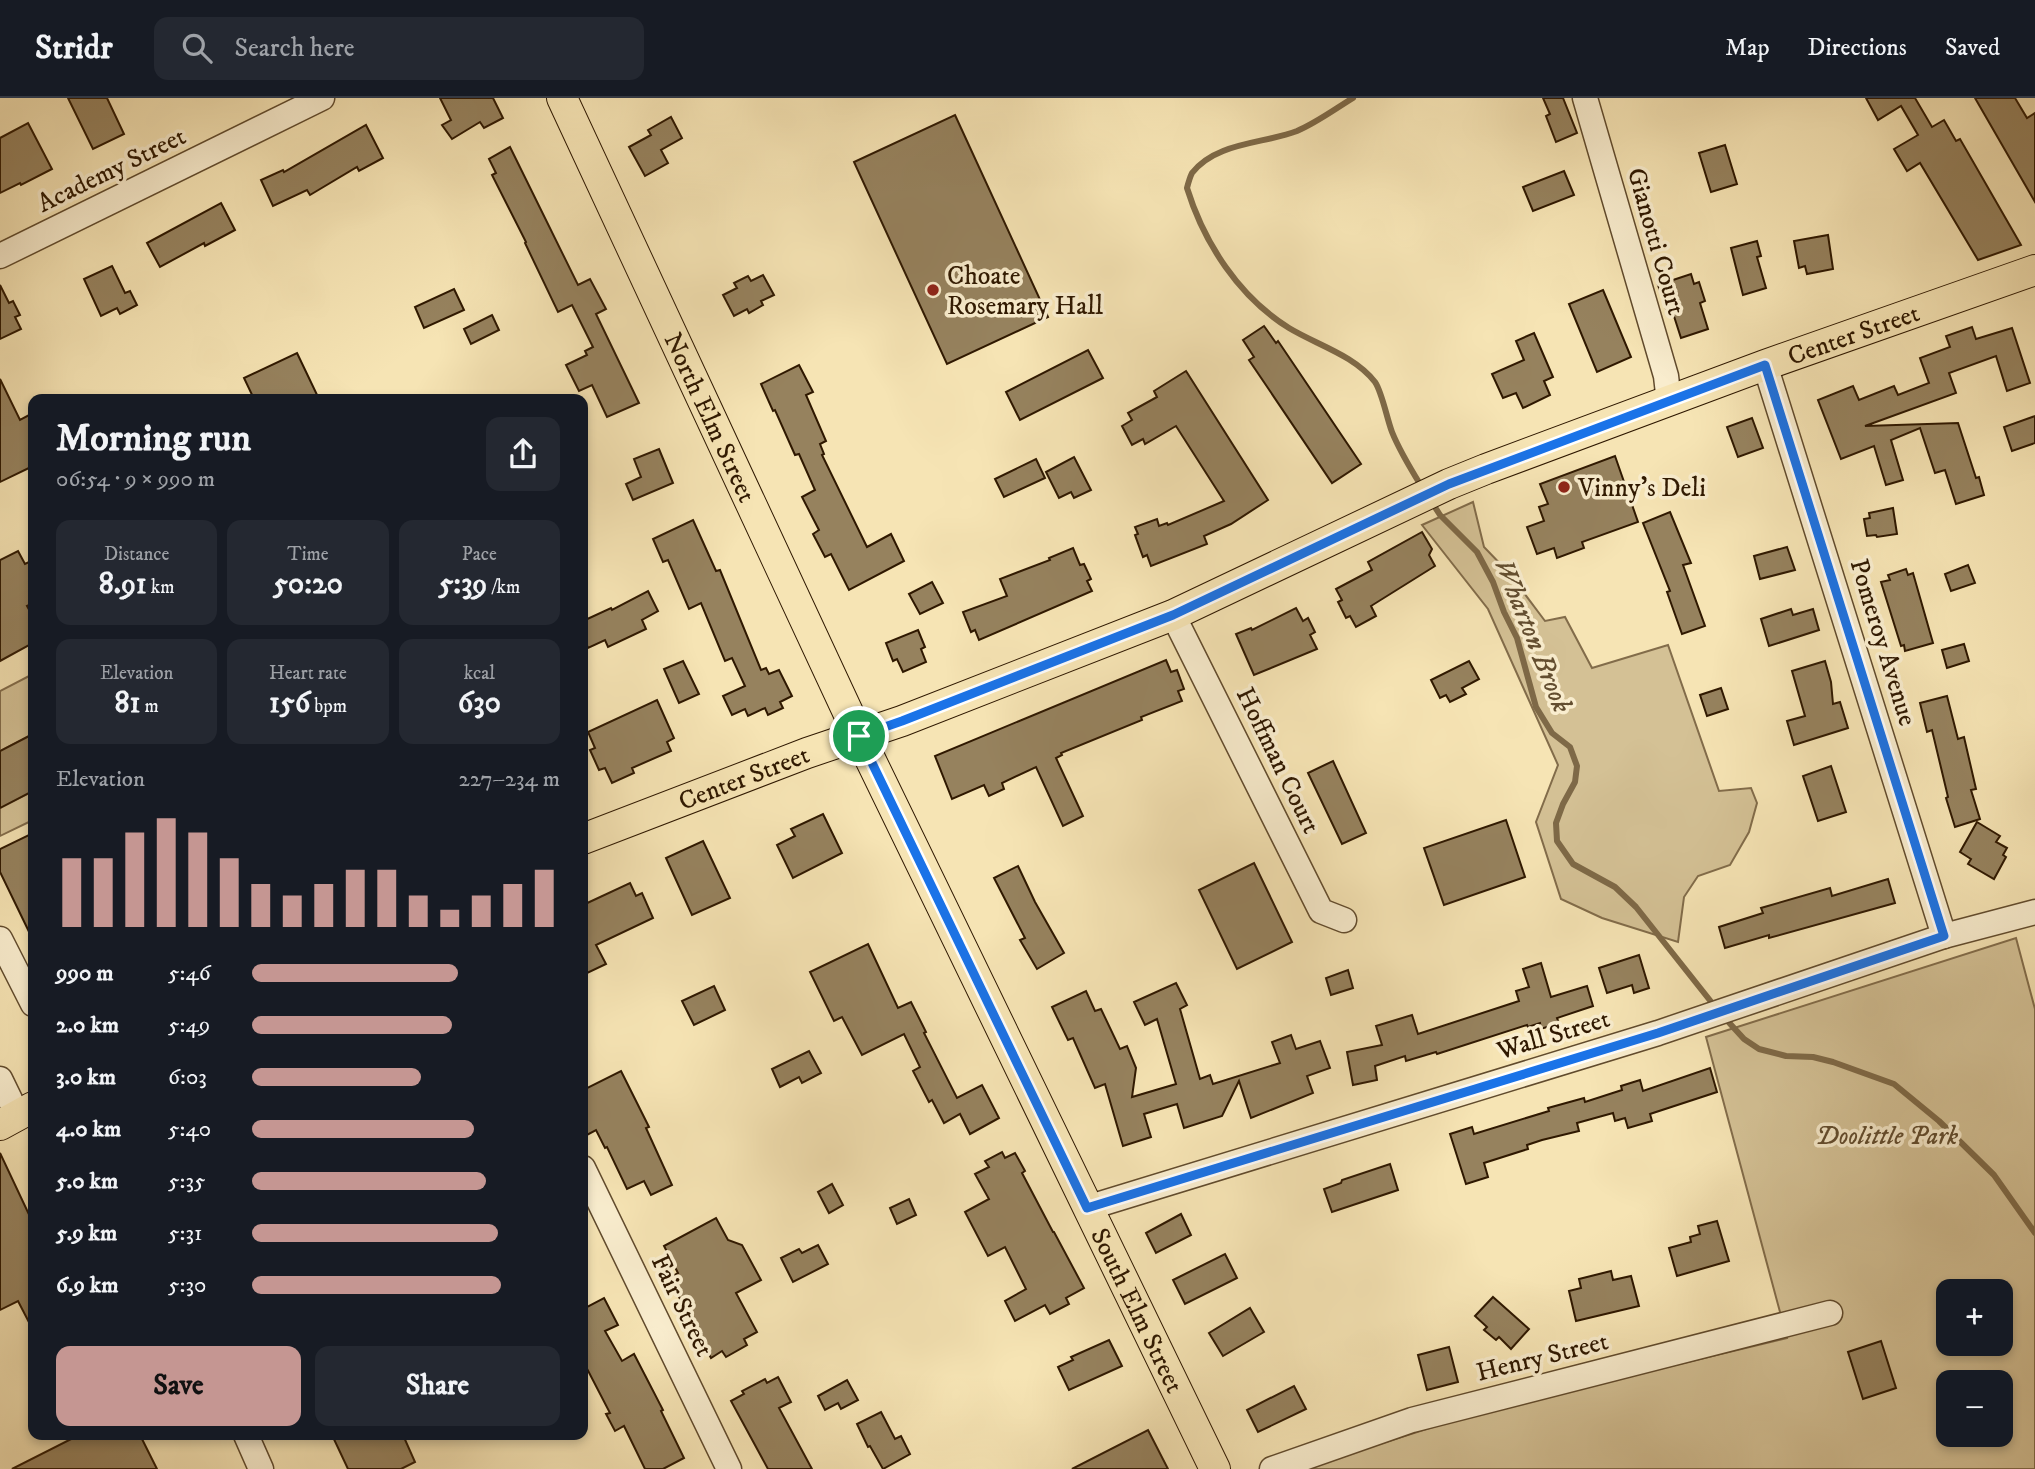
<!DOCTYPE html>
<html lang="en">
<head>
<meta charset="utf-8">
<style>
	:root { --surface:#171b24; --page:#242831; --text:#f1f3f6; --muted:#9ea1a6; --line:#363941; --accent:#c59692 }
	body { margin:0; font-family:"IM FELL DW Pica",serif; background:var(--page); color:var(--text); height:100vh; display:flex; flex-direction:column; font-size:26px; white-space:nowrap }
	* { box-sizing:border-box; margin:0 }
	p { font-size:23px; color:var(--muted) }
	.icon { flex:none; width:38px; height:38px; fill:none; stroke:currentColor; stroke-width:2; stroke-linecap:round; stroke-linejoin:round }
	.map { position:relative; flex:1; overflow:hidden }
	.sheet { position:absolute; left:28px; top:296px; width:560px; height:1046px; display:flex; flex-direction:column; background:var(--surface); border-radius:14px; box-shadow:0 4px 10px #0003 }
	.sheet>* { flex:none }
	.controls { position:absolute; left:1936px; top:1181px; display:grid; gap:14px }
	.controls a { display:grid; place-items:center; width:77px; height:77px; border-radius:14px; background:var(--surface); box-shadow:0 4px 10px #0003; font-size:35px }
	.pin { position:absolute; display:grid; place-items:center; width:60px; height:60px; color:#fff; margin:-30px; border:4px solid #fff; border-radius:50%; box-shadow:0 2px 7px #0007 }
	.round { display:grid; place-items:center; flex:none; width:74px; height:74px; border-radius:14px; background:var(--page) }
	.overview { display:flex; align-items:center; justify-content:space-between; height:119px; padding:0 28px }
	h1 { font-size:38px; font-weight:700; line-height:52px }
	.stats { display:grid; grid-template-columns:repeat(3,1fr); gap:10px; height:119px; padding:7px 28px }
	.stats div { display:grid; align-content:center; border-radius:14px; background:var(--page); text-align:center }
	.stats b { font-size:30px; font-weight:700 }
	.stats small { font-size:19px; font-weight:400 }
	.stats p { font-size:19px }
	.chart { height:196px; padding:14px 28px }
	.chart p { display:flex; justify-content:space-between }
	.chart svg { width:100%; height:126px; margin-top:7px; stroke:var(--accent); stroke-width:6 }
	.button { display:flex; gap:14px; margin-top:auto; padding:14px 28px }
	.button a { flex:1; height:80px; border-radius:14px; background:var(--accent); color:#111; font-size:28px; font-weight:700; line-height:80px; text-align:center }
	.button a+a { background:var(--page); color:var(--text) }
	ul { padding:0 28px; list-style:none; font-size:23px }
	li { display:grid; grid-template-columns:112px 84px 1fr; align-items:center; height:52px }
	li i { height:18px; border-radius:9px; background:var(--accent) }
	header { display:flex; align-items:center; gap:42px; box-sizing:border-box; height:98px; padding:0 35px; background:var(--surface); border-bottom:2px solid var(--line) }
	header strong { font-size:33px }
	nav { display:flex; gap:38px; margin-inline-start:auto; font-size:24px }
	.search { width:490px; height:63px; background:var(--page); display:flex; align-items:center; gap:18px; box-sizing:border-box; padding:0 24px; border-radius:14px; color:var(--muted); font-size:26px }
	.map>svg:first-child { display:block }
	.green { fill:#d4c195; stroke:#826c4a; stroke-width:2; fill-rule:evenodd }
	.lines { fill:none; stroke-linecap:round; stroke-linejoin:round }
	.stream { stroke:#7e6947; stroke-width:6 }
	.building { fill:#96825e; stroke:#2f1800; stroke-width:2 }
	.minor-casing { stroke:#614b2d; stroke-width:27 }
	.major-casing { stroke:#2f1800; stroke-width:32 }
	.minor { stroke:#f9edce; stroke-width:24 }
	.major { stroke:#f6e4b4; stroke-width:30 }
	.route-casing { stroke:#fff; stroke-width:14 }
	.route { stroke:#1a73e8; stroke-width:9 }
	.poi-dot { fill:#8f2418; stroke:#f9edce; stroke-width:2.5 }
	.labels { text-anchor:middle; stroke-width:7; stroke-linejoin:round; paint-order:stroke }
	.street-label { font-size:26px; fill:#2f1800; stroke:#f9edce }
	.poi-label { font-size:26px; fill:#2f1800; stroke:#f9edce; text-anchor:start }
	.park-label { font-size:26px; font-style:italic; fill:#614b2d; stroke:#f9edce }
	.water-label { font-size:28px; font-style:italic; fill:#634e30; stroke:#f9edce }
</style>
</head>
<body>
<header>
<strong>Stridr</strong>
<div class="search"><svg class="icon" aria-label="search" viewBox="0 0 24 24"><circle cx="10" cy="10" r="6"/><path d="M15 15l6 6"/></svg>Search here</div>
<nav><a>Map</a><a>Directions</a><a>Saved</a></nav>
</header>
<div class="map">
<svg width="2035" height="1371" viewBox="0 0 2035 1371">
	<rect width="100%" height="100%" fill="#f6e4b4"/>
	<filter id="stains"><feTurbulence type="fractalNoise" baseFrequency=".00286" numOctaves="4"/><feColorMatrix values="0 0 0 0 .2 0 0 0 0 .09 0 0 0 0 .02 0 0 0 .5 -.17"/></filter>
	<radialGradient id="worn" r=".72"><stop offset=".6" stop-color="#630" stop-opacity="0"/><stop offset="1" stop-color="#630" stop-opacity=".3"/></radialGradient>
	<g class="green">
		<polygon points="1473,404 1484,449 1509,475 1545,523 1565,519 1592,570 1668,547 1719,693 1751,690 1757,705 1749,734 1730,767 1698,778 1684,799 1678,844 1602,820 1561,801 1536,724 1558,667 1488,511 1422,427"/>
		<polygon points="33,576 33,636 0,653 0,593"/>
		<polygon points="33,693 33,722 0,738 0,710"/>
		<path d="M2016,840L2035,911V1371H1301L1480,1314L1787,1240L1706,939ZM1948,1194H2000V1246H1948ZM1948,1284H2000V1337H1948Z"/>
	</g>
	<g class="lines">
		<g class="stream">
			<path d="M1353,0C1335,11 1316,25 1297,33C1263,46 1216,44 1192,75C1190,79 1188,86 1187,90C1204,145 1239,199 1289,230C1317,247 1354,257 1375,284C1382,294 1387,321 1392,334C1400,354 1412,373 1423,391"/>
			<polyline points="1431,403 1440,417 1477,454 1493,484 1504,514 1517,540 1536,609 1552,635 1570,649 1577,668 1575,684 1563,706 1556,725 1557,743 1573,766 1615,789 1636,809 1716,910"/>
			<polyline points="1723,918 1744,941 1759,951 1786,958 1813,959 1833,964 1894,986 1939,1023 1994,1077 2035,1135"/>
		</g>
	</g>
	<g class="building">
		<polygon points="68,0 107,0 124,36 93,51"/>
		<polygon points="440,0 493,0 503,20 484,30 480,24 452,41 442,27 451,22"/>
		<polygon points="1543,0 1563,0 1577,35 1556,44 1546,18 1550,16"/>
		<polygon points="1866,0 1915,0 1932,29 1944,22 1956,43 1960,41 2021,147 1978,162 1920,65 1907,73 1894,51 1918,37 1901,8 1878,22"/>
		<polygon points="1975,0 2015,0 2027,20 2035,15 2035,104"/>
		<polygon points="955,17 1048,219 947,266 854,64"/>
		<polygon points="671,19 682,40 661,52 668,65 645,78 629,49 651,37 648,32"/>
		<polygon points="28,25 52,71 21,87 20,85 0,95 0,40"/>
		<polygon points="366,27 383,60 359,73 357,69 310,97 307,92 273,108 261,82 283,72 284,74"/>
		<polygon points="1725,47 1737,86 1711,94 1699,55"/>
		<polygon points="510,49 578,187 590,181 606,211 596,216 639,305 607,319 592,287 579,293 566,267 587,257 585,253 593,249 572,207 558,214 525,145 526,144 492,77 496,75 489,61"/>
		<polygon points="1564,73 1574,97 1533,113 1523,89"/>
		<polygon points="221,105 235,132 205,148 204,145 160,169 147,145"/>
		<polygon points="1828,137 1833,171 1807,176 1805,168 1799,170 1794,143"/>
		<polygon points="1757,143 1761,158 1757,159 1766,190 1743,197 1731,150"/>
		<polygon points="112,168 125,195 130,193 137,207 120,216 117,210 101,218 84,181"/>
		<polygon points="1691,176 1694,186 1699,184 1705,203 1700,205 1708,231 1681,240 1672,212 1667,214 1658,187"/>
		<polygon points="763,177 774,197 761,203 763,207 749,215 747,211 734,218 723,197 737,190 734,185 748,178 751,183"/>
		<polygon points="0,187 9,205 13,203 20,217 15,219 21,231 0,241"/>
		<polygon points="454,191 464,212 424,230 415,209"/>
		<polygon points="1603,192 1631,259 1597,274 1569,206"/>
		<polygon points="492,217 499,232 471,246 464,231"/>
		<polygon points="1264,228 1276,245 1278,243 1361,366 1332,385 1249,262 1254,259 1243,242"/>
		<polygon points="1972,229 1976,241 2012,230 2030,285 2007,293 1996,258 1949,275 1956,295 1865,328 1958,325 1976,380 1979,379 1984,397 1956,406 1945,372 1935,375 1920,330 1891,342 1903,382 1886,387 1874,348 1841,361 1818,302 1853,288 1859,302 1894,288 1898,297 1929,285 1920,260 1950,249 1946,238"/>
		<polygon points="1534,235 1553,279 1544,283 1550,297 1523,310 1516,295 1503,300 1492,276 1524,262 1516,243"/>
		<polygon points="1088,252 1103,280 1020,322 1006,294"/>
		<polygon points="297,255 319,301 254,301 244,280"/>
		<polygon points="799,267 813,294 806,297 826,343 820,346 824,356 822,357 867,449 891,436 904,463 849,492 831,456 825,459 813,436 819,432 802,399 815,392 799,356 795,357 775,312 773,313 761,286"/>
		<polygon points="1186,273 1268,402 1231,426 1204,438 1207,446 1151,468 1147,457 1143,459 1135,437 1138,436 1135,429 1157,421 1159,428 1167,425 1168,427 1224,403 1176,328 1145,346 1143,341 1132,347 1122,328 1132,322 1128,315 1157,299 1154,293"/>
		<polygon points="0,281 20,322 33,315 33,368 0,384"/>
		<polygon points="2035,318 2035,345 2012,353 2004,329"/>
		<polygon points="1752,320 1763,350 1738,359 1727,329"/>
		<polygon points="659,351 673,385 633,402 626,386 641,379 634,361"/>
		<polygon points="1615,358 1638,424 1582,444 1584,450 1557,460 1554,450 1537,456 1527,429 1544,423 1539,409 1548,406 1540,386"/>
		<polygon points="1074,359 1091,392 1074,400 1071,394 1059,400 1046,374"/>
		<polygon points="1036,361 1045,380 1004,399 995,381"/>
		<polygon points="1893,410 1897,436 1877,439 1876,437 1867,438 1864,421 1870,420 1869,415"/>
		<polygon points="1670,414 1691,465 1683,467 1705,528 1682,536 1667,494 1670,493 1643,425"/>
		<polygon points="693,422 716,473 720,472 761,572 766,570 769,576 779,572 792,598 780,604 783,610 768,617 765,610 748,618 745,611 732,617 723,598 745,588 732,560 725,563 701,505 689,511 668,462 663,464 653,441"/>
		<polygon points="1422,434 1432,451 1429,457 1435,468 1371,508 1376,518 1356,529 1350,518 1346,520 1338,504 1342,502 1336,491 1372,472 1368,464"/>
		<polygon points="1787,449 1795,472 1760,481 1754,458"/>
		<polygon points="1073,450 1080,467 1084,466 1091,481 1087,483 1092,493 979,542 975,532 971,534 963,514 1007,498 1000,481 1050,462 1049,460"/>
		<polygon points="18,453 25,466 33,462 33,505 27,508 33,519 33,545 0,563 0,462"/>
		<polygon points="1968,467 1975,485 1951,493 1945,476"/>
		<polygon points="1906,471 1908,477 1913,475 1933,545 1905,553 1904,547 1901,548 1881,484 1890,482 1888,477"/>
		<polygon points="932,484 943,505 920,516 909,496"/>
		<polygon points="648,493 658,513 642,522 646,531 608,549 605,542 588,550 583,538 583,523 611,510 612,512"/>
		<polygon points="1296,510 1303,523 1308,520 1315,534 1310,537 1317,551 1254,577 1236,536 1251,530 1252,532"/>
		<polygon points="1791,511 1793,517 1813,511 1819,532 1769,548 1761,521"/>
		<polygon points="918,532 925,549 921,551 926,564 903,574 897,561 893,563 886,545"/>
		<polygon points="1964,546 1969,563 1947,570 1942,552"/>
		<polygon points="1166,562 1171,574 1177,572 1184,591 1178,593 1182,603 1141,619 1142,622 1061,655 1062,657 1056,660 1083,718 1063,728 1036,669 1002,685 1004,691 989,698 984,687 952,701 935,658"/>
		<polygon points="683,563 699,596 679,605 664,571"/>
		<polygon points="1469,563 1479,581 1462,590 1466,596 1450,604 1446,597 1440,600 1431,582"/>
		<polygon points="1825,563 1831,584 1833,606 1840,604 1848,630 1794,647 1787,623 1805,618 1792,573"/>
		<polygon points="1721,590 1728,611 1707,618 1700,597"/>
		<polygon points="1947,598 1958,641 1964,639 1976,691 1971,692 1980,721 1955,729 1946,700 1948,699 1932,632 1927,634 1920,605"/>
		<polygon points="657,602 674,640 667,644 671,653 632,670 634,675 612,685 605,670 599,672 590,652 595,650 588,634"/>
		<polygon points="33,636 33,693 0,710 0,653"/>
		<polygon points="1333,663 1366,735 1342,746 1308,675"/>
		<polygon points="1831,668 1846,714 1818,723 1803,678"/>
		<polygon points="823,716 842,755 793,780 777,747 795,738 791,731"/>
		<polygon points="1506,722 1525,779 1444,807 1424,750"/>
		<polygon points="1977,724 2000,738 1996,744 2007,750 2003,757 2006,759 1994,781 1968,766 1971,761 1960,754"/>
		<polygon points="33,735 33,842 0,774 0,751"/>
		<polygon points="703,743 730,800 692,817 666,760"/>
		<polygon points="1254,765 1292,844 1237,871 1199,792"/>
		<polygon points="1018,768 1035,804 1064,855 1037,871 1020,842 1025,840 994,780"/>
		<polygon points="1888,781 1895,805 1769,840 1769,837 1725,850 1719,829 1763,815 1761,810 1830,790 1832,798"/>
		<polygon points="630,785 636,798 642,795 653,820 596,847 606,866 583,877 583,807"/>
		<polygon points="868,846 898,910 911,904 926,934 924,935 957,1000 982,987 999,1020 970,1036 960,1016 944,1025 932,1002 929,1004 913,973 920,969 904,936 862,957 842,919 834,923 810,874"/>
		<polygon points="1639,857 1649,890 1634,895 1632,887 1607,895 1599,870"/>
		<polygon points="1541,865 1551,899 1587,888 1593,908 1557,920 1559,925 1541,931 1540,925 1528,929 1527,927 1437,956 1436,954 1406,963 1405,958 1375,968 1377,982 1353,987 1347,954 1382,947 1376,928 1412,917 1418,936 1519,903 1516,893 1529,889 1523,871"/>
		<polygon points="1348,872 1353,890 1331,897 1326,880"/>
		<polygon points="1176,885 1187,907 1180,911 1200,981 1210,977 1213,986 1280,965 1272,944 1291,937 1296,951 1320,943 1330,970 1307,978 1313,995 1251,1020 1239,983 1222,1018 1184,1030 1177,1006 1144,1016 1151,1039 1123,1048 1105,986 1095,990 1073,940 1068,942 1052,909 1086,893 1095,913 1101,911 1120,951 1127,948 1136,970 1132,999 1176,986 1157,921 1145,927 1134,904"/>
		<polygon points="714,888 725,912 694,927 682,903"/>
		<polygon points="809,953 821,975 802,985 799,979 780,989 772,971"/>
		<polygon points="1710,970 1717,994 1650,1016 1652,1023 1628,1030 1625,1020 1615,1023 1613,1015 1577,1025 1579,1033 1542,1042 1527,1047 1528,1051 1484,1065 1488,1079 1466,1086 1450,1036 1472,1029 1474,1036 1549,1013 1548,1010 1584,1000 1585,1004 1622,992 1621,988 1640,982 1643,993"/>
		<polygon points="621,973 649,1029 646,1030 672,1087 651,1097 644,1083 627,1091 607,1049 605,1050 596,1032 583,1039 583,992"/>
		<polygon points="1002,1054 1005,1060 1015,1055 1025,1073 1022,1075 1053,1134 1054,1134 1084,1190 1066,1200 1069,1206 1050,1216 1045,1207 1015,1223 1005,1203 1026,1191 1005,1149 988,1158 965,1114 989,1101 975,1076 989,1069 985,1063"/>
		<polygon points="0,1055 33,1125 33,1232 18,1203 0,1212"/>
		<polygon points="1390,1066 1398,1092 1332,1114 1324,1091 1341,1085 1342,1082"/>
		<polygon points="832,1086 843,1107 829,1115 818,1094"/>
		<polygon points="909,1101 916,1117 897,1126 890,1110"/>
		<polygon points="1181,1116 1191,1137 1156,1155 1146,1135"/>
		<polygon points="716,1120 728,1142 742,1147 761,1182 736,1195 757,1234 744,1241 747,1247 726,1259 722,1253 711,1260 669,1180 678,1175 664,1148"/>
		<polygon points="1717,1123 1729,1163 1677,1178 1669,1150 1691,1144 1690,1139 1700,1136 1698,1128"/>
		<polygon points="818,1147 828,1166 793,1184 781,1160 799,1151 802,1155"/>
		<polygon points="1225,1156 1237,1180 1185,1206 1173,1182"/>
		<polygon points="1611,1173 1613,1182 1631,1178 1639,1208 1576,1223 1569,1193 1581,1190 1579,1181"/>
		<polygon points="1493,1199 1529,1231 1511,1251 1499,1239 1496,1242 1484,1232 1487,1229 1475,1218"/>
		<polygon points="604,1200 618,1227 605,1233 622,1263 634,1256 663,1312 661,1313 684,1360 663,1371 645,1371 624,1328 615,1333 606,1316 610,1315 583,1263 583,1211"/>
		<polygon points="1250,1210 1264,1234 1223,1258 1209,1235"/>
		<polygon points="1109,1242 1122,1268 1069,1292 1058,1269 1073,1262 1071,1259"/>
		<polygon points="1881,1243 1896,1290 1863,1301 1848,1254"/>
		<polygon points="1449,1249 1458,1284 1427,1292 1418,1257"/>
		<polygon points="778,1279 791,1304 779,1310 812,1371 768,1371 731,1303 744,1296 742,1293 765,1281 767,1285"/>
		<polygon points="847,1282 858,1302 841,1311 838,1305 825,1312 818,1298"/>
		<polygon points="1294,1288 1306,1311 1258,1334 1247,1312"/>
		<polygon points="881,1314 895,1341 901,1338 910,1356 883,1371 870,1348 868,1349 857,1326"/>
		<polygon points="1148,1332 1168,1371 1072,1371"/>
		<polygon points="79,1337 140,1337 157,1371 12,1371"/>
		<polygon points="332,1337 403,1337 415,1364 401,1371 348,1371"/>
	</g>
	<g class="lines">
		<defs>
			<g id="minor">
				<polyline points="1585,0 1666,278 1669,304"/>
				<polyline points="0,158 322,0"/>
				<polyline points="1765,267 1944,838"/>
				<polyline points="1173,517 1321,813 1344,822"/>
				<polyline points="0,841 33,906"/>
				<polyline points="0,981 18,1018"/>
				<polyline points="583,1070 729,1371"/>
				<polyline points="1087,1110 1658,935 1944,838 2035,814"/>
				<polyline points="246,1337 261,1371"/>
				<polyline points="1272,1371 1412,1322 1830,1215"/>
			</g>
			<g id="major">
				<path id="s1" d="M562,0L859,638L1215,1371"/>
				<path id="s2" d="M583,741L807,655L902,623L1173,517L1449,386L1486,371L1765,267L2035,172"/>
				<polyline points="0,1027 33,1009"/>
			</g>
		</defs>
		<use href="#minor" class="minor-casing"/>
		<use href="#major" class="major-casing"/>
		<use href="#minor" class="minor"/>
		<use href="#major" class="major"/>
	</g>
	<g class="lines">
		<defs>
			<polygon id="route" points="1765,267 1944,838 1658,935 1087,1110 859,638 902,623 1173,517 1449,386"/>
		</defs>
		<use href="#route" class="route-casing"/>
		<use href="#route" class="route"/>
	</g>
	<g class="poi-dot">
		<circle cx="933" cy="192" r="7"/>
		<circle cx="1564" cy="389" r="7"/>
	</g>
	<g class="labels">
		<g class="street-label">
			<text transform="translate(111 71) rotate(-26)" y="9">Academy Street</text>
			<text transform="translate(1657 143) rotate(74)" y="9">Gianotti Court</text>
			<text dy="9" stroke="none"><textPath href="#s2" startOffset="1368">Center Street</textPath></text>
			<text dy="9" stroke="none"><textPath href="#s1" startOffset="352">North Elm Street</textPath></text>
			<text transform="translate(1884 544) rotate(73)" y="9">Pomeroy Avenue</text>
			<text transform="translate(1279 662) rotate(64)" y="9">Hoffman Court</text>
			<text dy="9" stroke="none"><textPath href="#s2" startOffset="172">Center Street</textPath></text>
			<text transform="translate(1553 936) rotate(-17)" y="9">Wall Street</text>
			<text transform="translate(683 1207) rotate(64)" y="9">Fair Street</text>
			<text dy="9" stroke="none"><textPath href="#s1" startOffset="1342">South Elm Street</textPath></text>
			<text transform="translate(1542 1258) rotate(-14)" y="9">Henry Street</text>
		</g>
		<g class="poi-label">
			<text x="947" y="186">Choate<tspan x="947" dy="30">Rosemary Hall</tspan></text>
			<text x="1578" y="398">Vinny’s Deli</text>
		</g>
		<g class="park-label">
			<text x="1887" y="1046">Doolittle Park</text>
		</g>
		<g class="water-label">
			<text transform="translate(1534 537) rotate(68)" y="10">Wharton Brook</text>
		</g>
	</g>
	<rect width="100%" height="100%" filter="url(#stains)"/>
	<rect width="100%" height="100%" fill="url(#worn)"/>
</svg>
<div class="controls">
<a>+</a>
<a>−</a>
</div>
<div class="pin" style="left:859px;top:638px;background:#1e9e55"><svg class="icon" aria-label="arrive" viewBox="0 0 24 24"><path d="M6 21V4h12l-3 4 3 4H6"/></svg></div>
<section class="sheet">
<div class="overview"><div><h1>Morning run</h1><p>06:54 · 9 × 990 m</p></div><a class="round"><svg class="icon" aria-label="share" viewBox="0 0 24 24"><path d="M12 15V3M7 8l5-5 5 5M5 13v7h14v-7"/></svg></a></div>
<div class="stats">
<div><p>Distance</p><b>8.91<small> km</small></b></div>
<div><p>Time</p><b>50:20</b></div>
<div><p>Pace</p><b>5:39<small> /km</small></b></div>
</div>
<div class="stats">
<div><p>Elevation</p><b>81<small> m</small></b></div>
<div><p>Heart rate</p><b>156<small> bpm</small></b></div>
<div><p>kcal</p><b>630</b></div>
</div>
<div class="chart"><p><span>Elevation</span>227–234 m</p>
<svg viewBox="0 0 160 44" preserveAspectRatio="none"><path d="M5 44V20M15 44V20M25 44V11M35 44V6M45 44V11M55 44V20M65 44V29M75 44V33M85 44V29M95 44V24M105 44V24M115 44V33M125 44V38M135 44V33M145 44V29M155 44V24"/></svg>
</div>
<ul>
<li><b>990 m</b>5:46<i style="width:67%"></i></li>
<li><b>2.0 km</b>5:49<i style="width:65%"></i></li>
<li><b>3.0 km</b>6:03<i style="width:55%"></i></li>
<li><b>4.0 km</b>5:40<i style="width:72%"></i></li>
<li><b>5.0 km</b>5:35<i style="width:76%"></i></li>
<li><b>5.9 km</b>5:31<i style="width:80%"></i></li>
<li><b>6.9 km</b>5:30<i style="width:81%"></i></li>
</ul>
<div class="button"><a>Save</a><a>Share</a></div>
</section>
</div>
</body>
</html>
